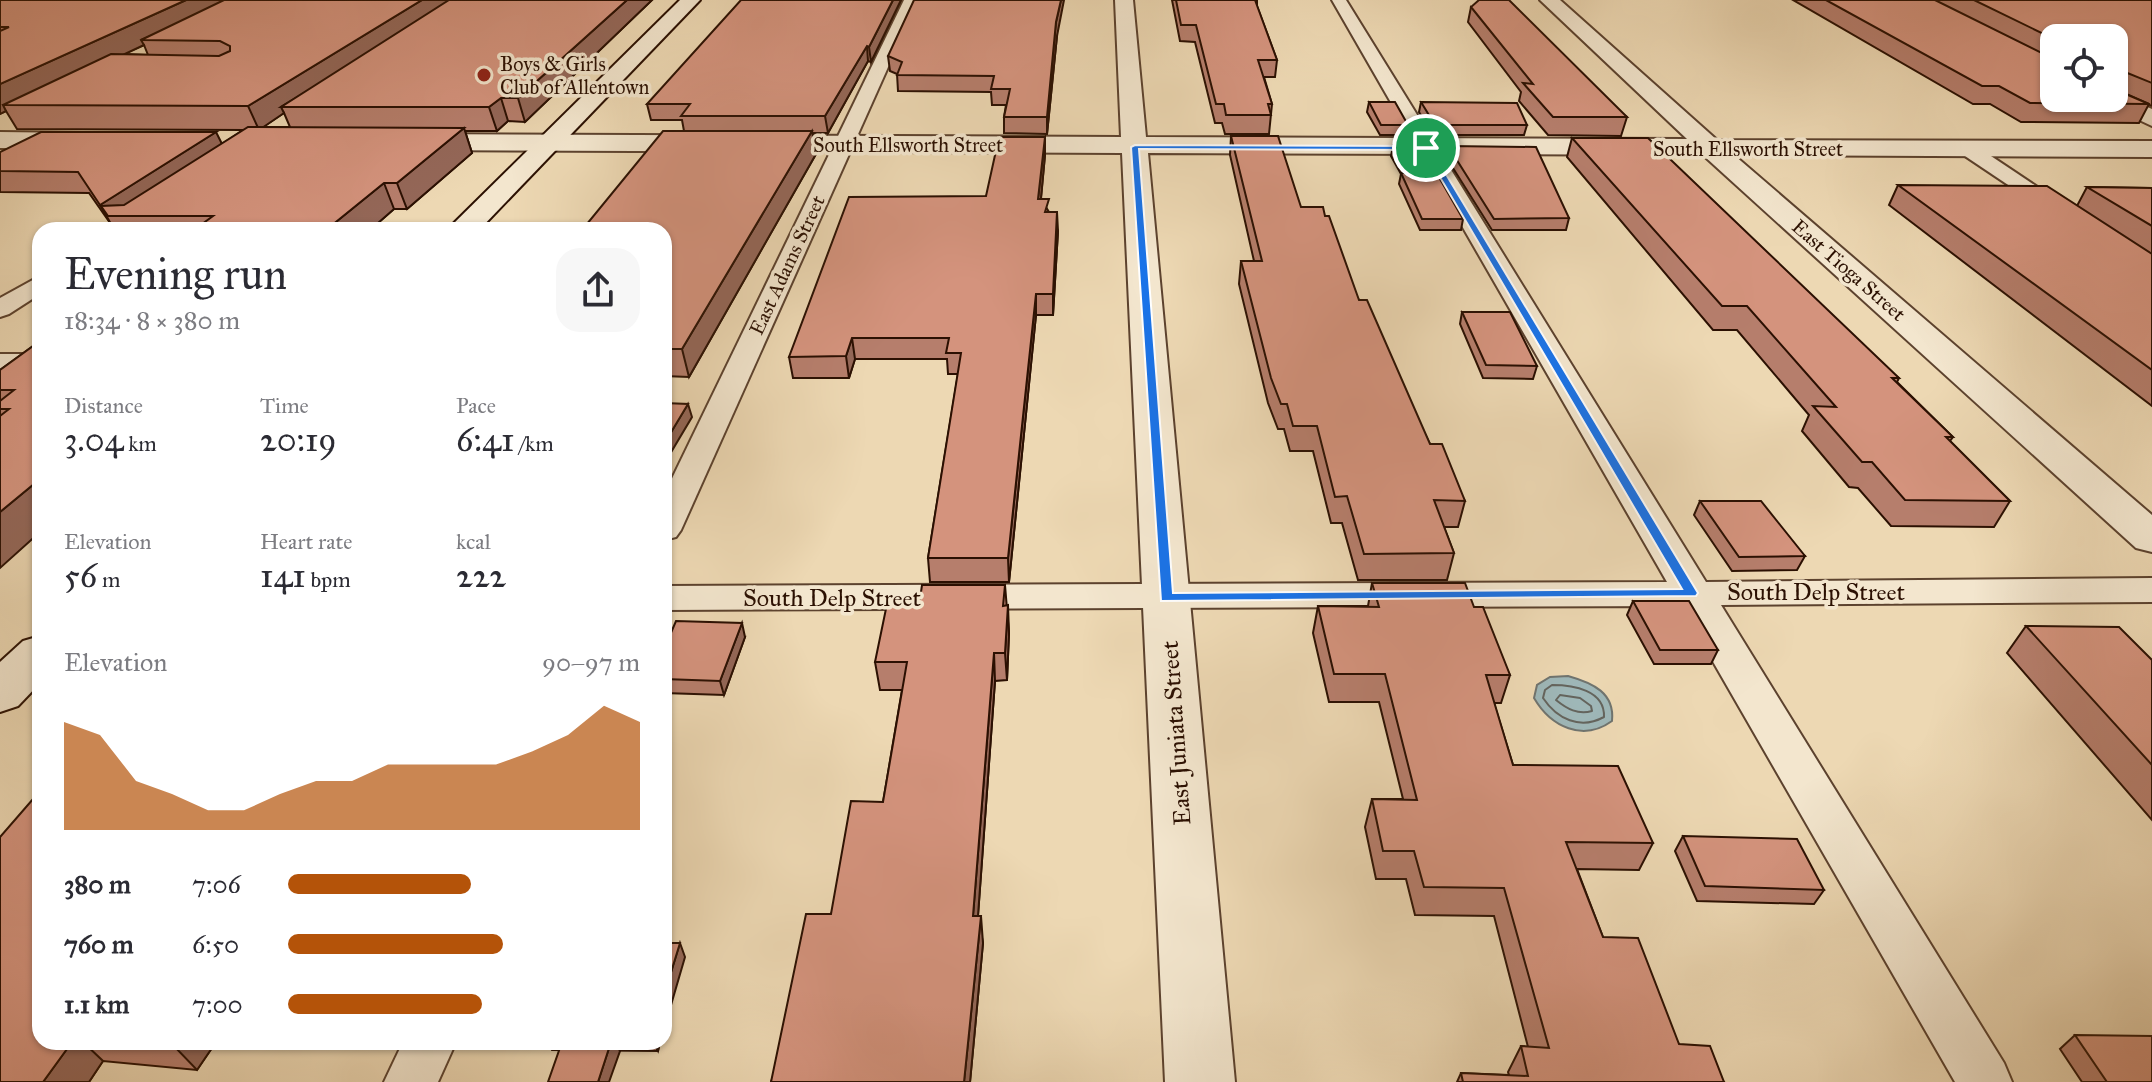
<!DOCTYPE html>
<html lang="en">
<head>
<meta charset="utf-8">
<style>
	:root { --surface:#fff; --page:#f7f7f7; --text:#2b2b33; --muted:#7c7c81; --accent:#b45309 }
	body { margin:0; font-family:"IM FELL Great Primer",serif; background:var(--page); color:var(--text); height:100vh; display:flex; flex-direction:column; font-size:30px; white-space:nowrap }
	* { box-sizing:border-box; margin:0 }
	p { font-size:26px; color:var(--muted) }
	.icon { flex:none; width:44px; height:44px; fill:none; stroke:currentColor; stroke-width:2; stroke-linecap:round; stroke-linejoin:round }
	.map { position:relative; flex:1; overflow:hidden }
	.details { position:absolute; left:32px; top:222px; width:640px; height:828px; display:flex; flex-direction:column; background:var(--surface); border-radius:24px; box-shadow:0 2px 6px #0004 }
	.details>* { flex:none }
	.controls { position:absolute; left:2040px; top:24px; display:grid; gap:16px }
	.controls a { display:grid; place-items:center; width:88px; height:88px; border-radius:16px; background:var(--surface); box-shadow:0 2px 6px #0004; font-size:40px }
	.pin { position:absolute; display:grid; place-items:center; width:68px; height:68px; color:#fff; margin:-34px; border:4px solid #fff; border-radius:50%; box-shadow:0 2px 8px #0007 }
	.round { display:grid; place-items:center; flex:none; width:84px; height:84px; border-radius:24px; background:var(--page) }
	.overview { display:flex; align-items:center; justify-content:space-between; height:136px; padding:0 32px }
	h1 { font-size:44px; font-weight:600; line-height:60px }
	.figures { display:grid; grid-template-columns:repeat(3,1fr); gap:12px; height:136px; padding:8px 32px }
	.figures div { display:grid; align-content:center }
	.figures b { font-size:34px; font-weight:600 }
	.figures small { font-size:22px; font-weight:400 }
	.figures p { font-size:22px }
	.chart { height:224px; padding:16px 32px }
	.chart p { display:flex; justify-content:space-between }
	.chart svg { width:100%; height:144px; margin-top:8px; fill:var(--accent); opacity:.7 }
	ul { padding:0 32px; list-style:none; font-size:26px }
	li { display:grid; grid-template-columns:128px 96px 1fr; align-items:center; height:60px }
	li i { height:20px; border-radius:10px; background:var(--accent) }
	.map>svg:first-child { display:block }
	.water { fill:#9eb7b8; stroke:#70746f; stroke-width:2 }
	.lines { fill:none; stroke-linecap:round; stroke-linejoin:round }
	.shore { stroke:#64645d; stroke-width:2 }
	.lane-casing { stroke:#5c422e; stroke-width:4 }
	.street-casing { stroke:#5c422e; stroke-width:4 }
	.secondary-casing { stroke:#2b1002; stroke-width:4 }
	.lane { fill:#f3e6ce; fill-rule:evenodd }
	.street { fill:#f3e6ce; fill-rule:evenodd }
	.secondary { fill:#f3e6ce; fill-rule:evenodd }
	.wall { fill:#b67e6c; stroke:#2b1002; stroke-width:2; fill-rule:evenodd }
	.shaded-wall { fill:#946758; stroke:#2b1002; stroke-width:2 }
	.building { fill:#d4937d; stroke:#2b1002; stroke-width:2 }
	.route { fill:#1a73e8; stroke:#fff; stroke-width:2; fill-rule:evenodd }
	.poi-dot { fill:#8f2418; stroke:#f3e6ce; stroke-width:3 }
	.labels { text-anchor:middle; stroke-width:7; stroke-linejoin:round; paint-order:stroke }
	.far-poi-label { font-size:20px; fill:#2b1002; stroke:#f3e6ce; text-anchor:start }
	.far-street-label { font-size:20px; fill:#2b1002; stroke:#f3e6ce }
	.street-label { font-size:24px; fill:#2b1002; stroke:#f3e6ce }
</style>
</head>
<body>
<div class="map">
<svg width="2152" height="1082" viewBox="0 0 2152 1082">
	<rect width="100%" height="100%" fill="#edd8b3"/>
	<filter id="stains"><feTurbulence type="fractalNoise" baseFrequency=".0025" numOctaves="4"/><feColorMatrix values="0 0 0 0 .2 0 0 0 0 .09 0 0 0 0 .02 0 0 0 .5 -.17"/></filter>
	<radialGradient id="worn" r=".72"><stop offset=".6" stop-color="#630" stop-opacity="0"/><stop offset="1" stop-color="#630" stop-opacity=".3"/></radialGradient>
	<path class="water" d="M1568,676C1593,683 1615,693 1612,721C1583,742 1551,727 1534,698L1537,685L1550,677Z"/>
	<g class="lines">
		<g class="shore">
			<path d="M1552,685C1573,685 1605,690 1604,717C1580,730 1557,719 1543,698L1545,690Z"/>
			<path d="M1560,695L1580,698L1591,706L1592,711C1578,715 1567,709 1556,700Z"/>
		</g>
		<defs>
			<g id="lane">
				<polygon points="904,0 918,0 681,530 676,537 664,540 664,495"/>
				<polygon points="1332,0 1346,0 1706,582 2152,578 2152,602 1721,605 2004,1063 2012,1082 1955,1082 1681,606 664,610 664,586 1667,582"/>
				<polygon points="1969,144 1976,146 2072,210 2069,215 2053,215 1962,154 1959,150"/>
				<polygon points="40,276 40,294 9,314 0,317 0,298"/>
				<rect x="0" y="354" width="40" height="16"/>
				<polygon points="403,1042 456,1042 438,1082 384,1082"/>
			</g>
			<g id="street">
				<polygon points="1115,0 1133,0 1146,137 1687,139 1540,0 1560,0 1717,140 2152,141 2152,157 1734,155 2152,515 2152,552 2136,548 1703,155 1148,153 1235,1082 1165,1082 1122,153 410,150 401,147 397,142 401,137 410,134 1121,137"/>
				<polygon points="2114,92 2152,109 2152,126 2103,103 2099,98 2114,98"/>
				<polygon points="0,132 82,133 91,136 95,141 91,146 82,149 0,148"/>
			</g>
			<g id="secondary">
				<polygon points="680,0 700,0 479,230 447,230"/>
				<polygon points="40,636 40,683 18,706 0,712 0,662 23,641"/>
			</g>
		</defs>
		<use href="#lane" class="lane-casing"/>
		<use href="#street" class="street-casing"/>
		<use href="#secondary" class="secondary-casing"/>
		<use href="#lane" class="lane"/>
		<use href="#street" class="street"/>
		<use href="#secondary" class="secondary"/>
	</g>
	<g class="wall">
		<path d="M0,0H652L525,122L508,121L497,131H465L472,153L407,209H394L370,230H115L89,193L0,192V152L222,144L243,130L17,129L6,111L0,114ZM144,45L148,55L123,54ZM284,113L290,127H263Z"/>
		<polygon points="901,0 871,62 868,61 828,133 812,133 816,154 689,377 664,376 664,230 587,224 684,131 682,120 651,120 647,104"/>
		<polygon points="1172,0 1257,0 1257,6 1277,60 1275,77 1264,77 1272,104 1269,134 1225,134 1222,123 1215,123 1195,42 1180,41"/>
		<path d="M1793,0H2152V106L2115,89L2149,104L2139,123L2021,122L1990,104H1973ZM2054,38H2114V98H2054Z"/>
		<polygon points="1471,7 1627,117 1621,136 1548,135 1519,101 1521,92 1468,22"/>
		<polygon points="1057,36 1047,134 1004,133 1004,117 1006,105 992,105 991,92 898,91 897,74 890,71 888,56"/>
		<polygon points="1369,102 1408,125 1406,135 1380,135 1367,112"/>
		<polygon points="1421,102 1527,125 1524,135 1433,135 1419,112"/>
		<polygon points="1231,136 1301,207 1359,300 1430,444 1465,501 1458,527 1444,527 1454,553 1447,580 1358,580 1342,523 1331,523 1313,451 1290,451 1284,429 1278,429 1268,403 1239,284 1241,261 1254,261 1230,155"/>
		<polygon points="1045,137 1045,155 1041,199 1049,212 1058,231 1053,315 1036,315 1009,582 930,582 928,558 958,374 948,374 947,359 855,359 849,378 793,378 789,357 986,196"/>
		<polygon points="1572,138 1899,378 1897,382 1953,437 1950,441 2010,501 1994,527 1891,526 1858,488 1849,487 1802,431 1809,415 1737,330 1713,330 1567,157"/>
		<polygon points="1393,146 1463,219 1461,230 1420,230 1399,184 1401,174 1391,156"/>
		<polygon points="1448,146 1569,218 1566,230 1492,230 1446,157"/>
		<polygon points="1898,185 2077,206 2087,187 2152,188 2152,406 1889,205"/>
		<polygon points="1462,312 1537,366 1533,379 1483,378 1460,324"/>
		<polygon points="40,341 0,568 0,370"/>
		<polygon points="1700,501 1805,556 1797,570 1732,571 1694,515"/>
		<polygon points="1372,583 1474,607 1510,675 1501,703 1494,703 1513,765 1653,843 1639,870 1577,869 1603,937 1679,1044 1724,1082 1457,1082 1461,1073 1509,1075 1508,1072 1521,1046 1528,1047 1494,916 1415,915 1406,879 1376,879 1365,827 1372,799 1403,799 1379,702 1329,702 1313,633 1318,606 1368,606"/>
		<polygon points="1005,585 1009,633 1007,680 995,681 978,916 983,943 970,1082 771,1082 831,914 883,802 902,690 880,690 875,662 920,599"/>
		<polygon points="1633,601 1718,650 1711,664 1654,664 1627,615"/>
		<polygon points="2026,626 2152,660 2152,820 2007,653"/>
		<polygon points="745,637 724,695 664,693 664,649"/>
		<polygon points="1683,836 1824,890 1814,904 1697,901 1675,851"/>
		<polygon points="2075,1035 2152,1082 2082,1082 2060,1049"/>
		<polygon points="40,1042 216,1042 197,1070 103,1061 89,1082 0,1082"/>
		<polygon points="547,1042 660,1042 658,1051 552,1050"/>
	</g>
	<g class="shaded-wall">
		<polygon points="186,0 237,0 141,40 144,45 17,105 3,105 6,111 0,114 0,84"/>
		<polygon points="422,0 459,0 281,107 284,113 259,130 248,106"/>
		<polygon points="627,0 652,0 525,122 518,98"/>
		<polygon points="893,0 901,0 871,62 869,47"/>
		<polygon points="1061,0 1064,0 1057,36 1047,134 1047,117 1056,22"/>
		<polygon points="867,46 868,61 828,133 825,116"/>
		<polygon points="501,98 508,121 497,131 489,107"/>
		<polygon points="464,128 472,153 407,209 397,183"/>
		<polygon points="812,131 816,154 689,377 682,349"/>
		<polygon points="216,132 226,152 127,216 101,206 112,226 100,205"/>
		<polygon points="1045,137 1045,155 1039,218 1038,199"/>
		<polygon points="384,183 394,209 370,230 326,230"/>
		<polygon points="1057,212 1058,231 1053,315 1053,294"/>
		<polygon points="1036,294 1036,315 1009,582 1008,558"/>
		<polygon points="852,338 855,359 849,378 846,356"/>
		<polygon points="688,404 692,417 664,464 664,444"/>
		<polygon points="40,479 40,532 0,568 0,512"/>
		<polygon points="1008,605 1009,633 1007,680 1005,653"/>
		<polygon points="742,623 745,637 724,695 720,681"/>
		<polygon points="994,653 995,681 976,943 973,916"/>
		<polygon points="981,916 983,943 970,1082 964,1082"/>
		<polygon points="680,943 685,957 664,1029 664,995"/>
		<polygon points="72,1042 83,1042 103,1061 89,1082 43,1082"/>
		<polygon points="174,1042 216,1042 197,1070 172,1044"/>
		<polygon points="611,1042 615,1042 620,1051 609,1082 598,1082"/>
		<polygon points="653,1042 660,1042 658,1051"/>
	</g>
	<g class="building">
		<polygon points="0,0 186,0 0,84 0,31 9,27 0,27"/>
		<polygon points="224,0 422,0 248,106 3,105 111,54 219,56 230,51 230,46 220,41 141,40"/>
		<polygon points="449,0 627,0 518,98 501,98 489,107 281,107"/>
		<polygon points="741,0 893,0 869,47 867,46 825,116 681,116 690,104 647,104"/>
		<polygon points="914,0 1061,0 1056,22 1047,117 1004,117 1010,89 991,89 994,76 897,75 902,62 888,56"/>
		<polygon points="1176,0 1255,0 1277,60 1258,60 1272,104 1268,104 1271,115 1226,115 1224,104 1216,104 1196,25 1181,25"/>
		<polygon points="1479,0 1509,0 1627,117 1553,117 1523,83 1533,84 1471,7"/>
		<polygon points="1826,0 1935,0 2054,59 2054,98 2114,98 2114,89 2149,104 2030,103 1999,86 1982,86"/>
		<polygon points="1974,0 2152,0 2152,83 2125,72 2121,77 2114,78 2114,38 2054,39"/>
		<polygon points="1369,102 1395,102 1408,125 1381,125"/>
		<polygon points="1421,102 1517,103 1527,125 1435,125"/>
		<polygon points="248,127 464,128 397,183 384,183 326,230 194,230 213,216 108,216 101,206 124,205"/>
		<polygon points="663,131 812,131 682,349 664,349 664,230 545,230 550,224 587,224"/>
		<polygon points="41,132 216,132 100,205 78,172 0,171 0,152"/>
		<polygon points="1231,136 1278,136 1301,207 1323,207 1325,216 1329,216 1359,300 1367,300 1430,444 1442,444 1465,501 1434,500 1454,553 1364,554 1347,496 1335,497 1317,426 1293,426 1287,404 1281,404 1271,378 1241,261 1262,261"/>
		<polygon points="999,137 1045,137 1038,199 1049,199 1045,212 1057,212 1053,294 1036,294 1008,558 928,558 961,353 946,353 949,338 852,338 846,356 789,357 849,197 986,196"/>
		<polygon points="1572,138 1648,138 1899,378 1892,378 1953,437 1946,437 2010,501 1905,500 1872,462 1862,462 1813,406 1836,407 1747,306 1722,306"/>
		<polygon points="1393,146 1421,146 1463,219 1422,219 1401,173 1408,173"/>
		<polygon points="1448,146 1536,147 1569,218 1494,219"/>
		<polygon points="1898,185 2047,186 2152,254 2152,370"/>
		<polygon points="2087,187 2152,188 2152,226"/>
		<polygon points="1462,312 1510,312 1537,366 1486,365"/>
		<polygon points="40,341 40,479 0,512 0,416 9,409 0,409 0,401 14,390 0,390 0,370"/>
		<polygon points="664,403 688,404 664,444"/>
		<polygon points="1700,501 1761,501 1805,556 1739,557"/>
		<polygon points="1372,583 1465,583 1474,607 1483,607 1510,675 1486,675 1513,765 1618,766 1653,843 1566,842 1603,937 1638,938 1679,1044 1710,1046 1724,1082 1463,1082 1461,1073 1528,1076 1521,1046 1549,1048 1504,888 1424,887 1414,851 1383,851 1372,799 1417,800 1385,674 1334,674 1318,606 1379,607"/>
		<polygon points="922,585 1005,585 1003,606 1008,605 1005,653 994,653 973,916 981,916 964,1082 771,1082 806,914 831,914 851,801 883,802 907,662 875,662 888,599 920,599"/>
		<polygon points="1633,601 1689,601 1718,650 1660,650"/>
		<polygon points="676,621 742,623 720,681 664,679 664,649"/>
		<polygon points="2026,626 2119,627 2152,660 2152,765"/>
		<polygon points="40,791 40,1042 72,1042 43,1082 0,1082 0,837"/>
		<polygon points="1683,836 1797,839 1824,890 1705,886"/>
		<polygon points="664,943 680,943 664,995"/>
		<polygon points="2075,1035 2152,1036 2152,1082 2107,1082"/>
		<polygon points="145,1042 174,1042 172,1044"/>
		<polygon points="562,1042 611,1042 598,1082 548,1082"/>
	</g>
	<path class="route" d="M1135,145L1429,146L1698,593L1696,596L1161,601L1131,147ZM1139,149L1424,150L1682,589L1173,593Z"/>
	<circle class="poi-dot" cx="484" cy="75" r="8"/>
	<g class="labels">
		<g class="far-poi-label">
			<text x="500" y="71">Boys &amp; Girls<tspan x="500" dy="23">Club of Allentown</tspan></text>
		</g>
		<g class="far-street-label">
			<text x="908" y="152">South Ellsworth Street</text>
			<text x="1748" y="156">South Ellsworth Street</text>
			<text transform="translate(787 265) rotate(-65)" y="7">East Adams Street</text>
			<text transform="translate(1849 270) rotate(41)" y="7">East Tioga Street</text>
		</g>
		<g class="street-label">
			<text x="1816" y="600">South Delp Street</text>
			<text x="832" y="606">South Delp Street</text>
			<text transform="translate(1176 733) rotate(-94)" y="8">East Juniata Street</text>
		</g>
	</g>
	<rect width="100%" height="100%" filter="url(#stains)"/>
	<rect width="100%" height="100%" fill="url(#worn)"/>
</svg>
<div class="controls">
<a><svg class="icon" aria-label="locate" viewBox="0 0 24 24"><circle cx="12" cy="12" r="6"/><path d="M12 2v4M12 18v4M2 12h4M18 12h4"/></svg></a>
</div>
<div class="pin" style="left:1426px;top:148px;background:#1e9e55"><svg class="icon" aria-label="arrive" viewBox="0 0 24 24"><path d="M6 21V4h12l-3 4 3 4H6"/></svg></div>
<section class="details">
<div class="overview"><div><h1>Evening run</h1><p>18:34 · 8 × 380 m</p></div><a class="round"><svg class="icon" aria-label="share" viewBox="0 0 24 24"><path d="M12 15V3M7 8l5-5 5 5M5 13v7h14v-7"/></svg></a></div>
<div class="figures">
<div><p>Distance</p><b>3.04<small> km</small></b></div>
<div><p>Time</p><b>20:19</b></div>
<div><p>Pace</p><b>6:41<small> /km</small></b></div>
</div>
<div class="figures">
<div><p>Elevation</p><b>56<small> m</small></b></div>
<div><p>Heart rate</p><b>141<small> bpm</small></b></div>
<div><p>kcal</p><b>222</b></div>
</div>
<div class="chart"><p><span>Elevation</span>90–97 m</p>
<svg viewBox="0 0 160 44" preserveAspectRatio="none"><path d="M0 44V11L10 15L20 29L30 33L40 38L50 38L60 33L70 29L80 29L90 24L100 24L110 24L120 24L130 20L140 15L150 6L160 11V44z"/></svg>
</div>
<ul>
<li><b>380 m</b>7:06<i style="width:52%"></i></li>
<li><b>760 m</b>6:50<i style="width:61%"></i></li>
<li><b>1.1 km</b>7:00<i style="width:55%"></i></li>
</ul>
</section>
</div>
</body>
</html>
